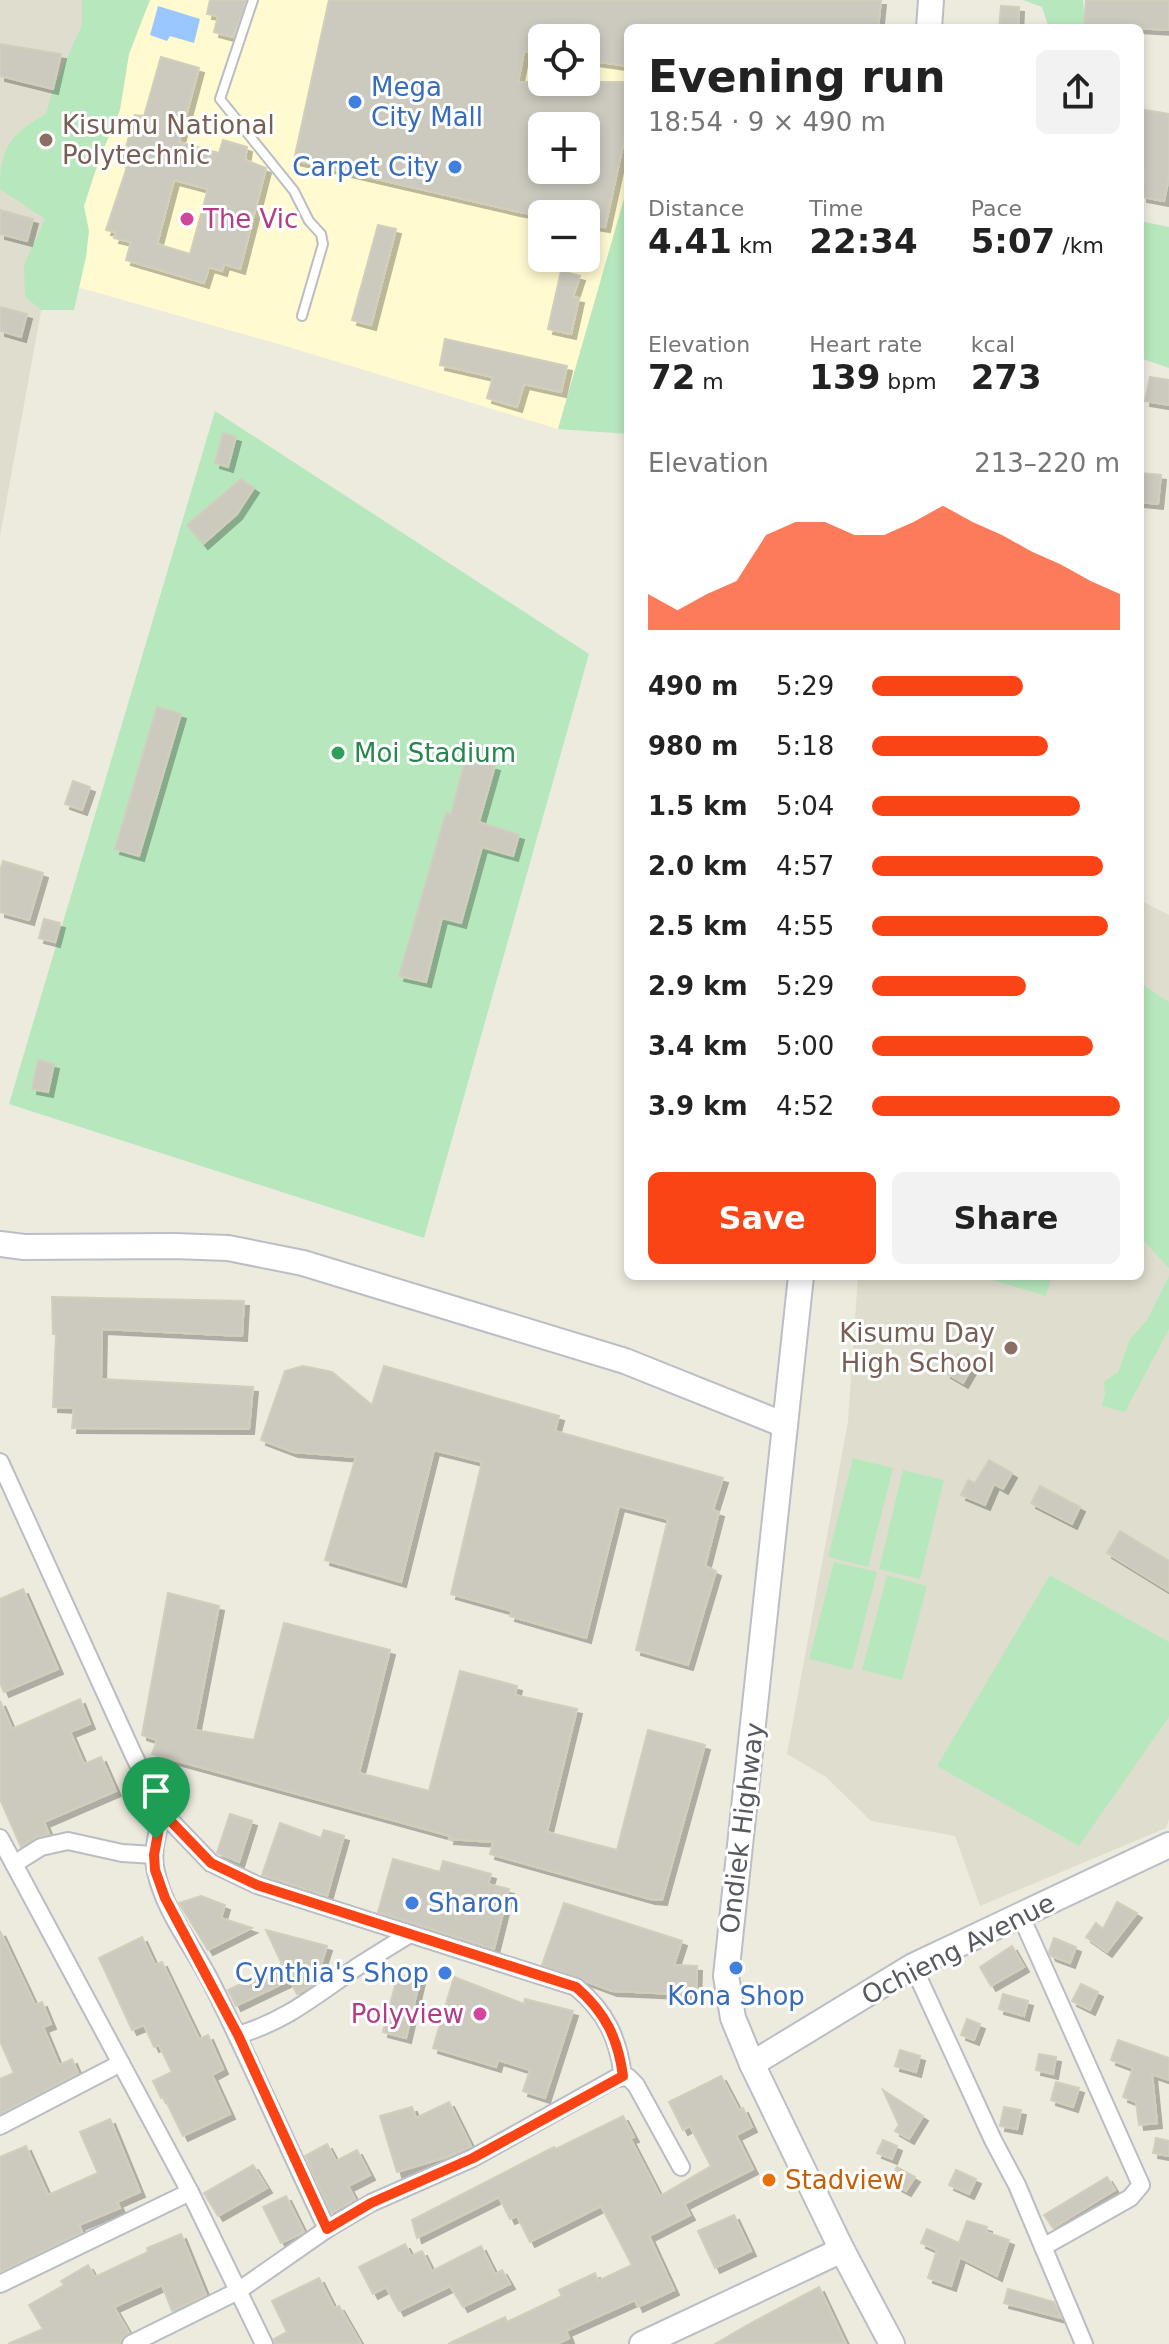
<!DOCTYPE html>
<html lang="en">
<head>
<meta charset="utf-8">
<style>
	:root { --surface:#fff; --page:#f2f2f2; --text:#222; --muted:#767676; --accent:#fb4415 }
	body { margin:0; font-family:"DejaVu Sans",sans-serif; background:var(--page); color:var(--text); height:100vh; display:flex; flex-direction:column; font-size:30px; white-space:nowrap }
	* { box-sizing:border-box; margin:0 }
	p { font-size:26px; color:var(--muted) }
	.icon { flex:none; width:44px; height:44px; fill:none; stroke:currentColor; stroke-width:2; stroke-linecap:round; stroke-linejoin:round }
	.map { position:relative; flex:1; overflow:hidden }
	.details { position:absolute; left:624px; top:24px; width:520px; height:1256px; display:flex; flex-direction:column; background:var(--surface); border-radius:12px; box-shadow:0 4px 12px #0003 }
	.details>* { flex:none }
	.buttons { position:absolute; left:528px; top:24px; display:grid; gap:16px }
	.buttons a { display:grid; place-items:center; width:72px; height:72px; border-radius:12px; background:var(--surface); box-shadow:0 4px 12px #0003; font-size:40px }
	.pin { position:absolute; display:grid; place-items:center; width:68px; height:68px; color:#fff; margin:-82px -34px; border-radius:50% 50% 50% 0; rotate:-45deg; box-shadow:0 0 8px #0007 }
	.pin .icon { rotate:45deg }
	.round { display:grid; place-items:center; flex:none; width:84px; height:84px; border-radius:12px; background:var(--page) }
	.headline { display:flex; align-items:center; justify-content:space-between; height:136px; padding:0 24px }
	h1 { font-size:44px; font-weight:800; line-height:60px }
	.stats { display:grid; grid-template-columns:repeat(3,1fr); gap:12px; height:136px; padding:8px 24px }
	.stats div { display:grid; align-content:center }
	.stats b { font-size:34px; font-weight:800 }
	.stats small { font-size:22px; font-weight:400 }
	.stats p { font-size:22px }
	.chart { height:224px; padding:16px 24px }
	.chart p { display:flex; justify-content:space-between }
	.chart svg { width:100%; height:144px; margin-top:8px; fill:var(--accent); opacity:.7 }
	.button { display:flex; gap:16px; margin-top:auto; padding:16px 24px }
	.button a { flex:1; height:92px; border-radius:12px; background:var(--accent); color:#fff; font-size:32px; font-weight:800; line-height:92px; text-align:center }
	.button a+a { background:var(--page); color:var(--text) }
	ul { padding:0 24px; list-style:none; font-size:26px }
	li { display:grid; grid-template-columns:128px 96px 1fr; align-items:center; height:60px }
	li i { height:20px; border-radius:10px; background:var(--accent) }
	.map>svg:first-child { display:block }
	.commercial { fill:#fffad0; fill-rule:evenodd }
	.education { fill:#dfdece }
	.green { fill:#b7e8bd }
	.water { fill:#9bc7ff }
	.building { fill:#cccabf; stroke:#d2cebc; stroke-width:2; fill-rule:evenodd; filter:url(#shadow) }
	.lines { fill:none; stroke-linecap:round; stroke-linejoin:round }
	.lane-casing { stroke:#bbbdc4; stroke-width:12 }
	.street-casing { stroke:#bbbdc4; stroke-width:20 }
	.secondary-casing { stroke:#bbbec6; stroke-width:28 }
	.lane { stroke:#fff; stroke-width:8 }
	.street { stroke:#fff; stroke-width:16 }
	.secondary { stroke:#fff; stroke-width:24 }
	.route-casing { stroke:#fff; stroke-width:16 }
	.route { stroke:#fb4415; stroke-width:10 }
	.shop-dot { fill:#3f7fe0; stroke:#fff; stroke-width:3 }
	.education-dot { fill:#8d6e63; stroke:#fff; stroke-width:3 }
	.hotel-dot { fill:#d1479c; stroke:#fff; stroke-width:3 }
	.leisure-dot { fill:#2e9e5b; stroke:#fff; stroke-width:3 }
	.food-dot { fill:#e8710a; stroke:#fff; stroke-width:3 }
	.labels { text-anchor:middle; stroke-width:6; stroke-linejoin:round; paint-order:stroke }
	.shop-label { font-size:26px; fill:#366cbe; stroke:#fff; text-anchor:start }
	.education-label { font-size:26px; fill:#785e54; stroke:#fff; text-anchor:start }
	.hotel-label { font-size:26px; fill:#b23c85; stroke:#fff; text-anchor:start }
	.leisure-label { font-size:26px; fill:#27864d; stroke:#fff; text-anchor:start }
	.street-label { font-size:26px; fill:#575a61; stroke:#fff }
	.food-label { font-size:26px; fill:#c56008; stroke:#fff; text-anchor:start }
</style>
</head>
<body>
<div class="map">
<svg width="1169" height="2344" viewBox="0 0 1169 2344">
	<defs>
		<filter id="shadow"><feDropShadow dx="5" dy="5" stdDeviation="0" flood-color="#0004"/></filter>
	</defs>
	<rect width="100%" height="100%" fill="#edebde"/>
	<path class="commercial" d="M136,0H881L878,28H628V185L558,429L282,345L49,279ZM542,38H586V82H542ZM542,126H586V170H542ZM542,214H586V258H542Z"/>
	<g class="education">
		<polygon points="0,0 136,0 44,295 0,536"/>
		<polygon points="1140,900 1169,915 1169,1819 1166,1828 980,1906 955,1836 871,1821 826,1777 787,1754 848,1421 858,1276 1140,1276"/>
	</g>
	<g class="green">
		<path d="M82,0H150L129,54L120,110L99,160L84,206L89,231L86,257L74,310H41L25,296L24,265L45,219L0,189C0,148 10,134 46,114L53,89L82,25Z"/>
		<polygon points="1023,0 1083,0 1085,28 1049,28 1042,7"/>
		<polygon points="628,185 628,434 558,429"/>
		<polygon points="1140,221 1169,227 1169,368 1140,358"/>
		<polygon points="215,411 589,654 424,1238 9,1104"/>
		<polygon points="1140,983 1169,1002 1169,1268 1140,1237"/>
		<polygon points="979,1276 1052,1276 1046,1296"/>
		<polygon points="1169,1276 1169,1329 1125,1412 1102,1406 1105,1394 1104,1382 1118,1372 1130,1339 1147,1320"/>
		<polygon points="853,1458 893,1468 868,1567 828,1557"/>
		<polygon points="903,1470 944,1480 920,1579 879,1569"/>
		<polygon points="834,1562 877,1572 852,1670 809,1659"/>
		<polygon points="887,1575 927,1586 902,1680 862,1670"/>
		<polygon points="1050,1575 1169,1642 1169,1717 1079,1846 937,1766"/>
	</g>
	<polygon class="water" points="158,6 200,19 194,43 170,36 167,41 150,35"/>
	<g class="building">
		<polygon points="210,0 246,0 233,37 214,32 218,16 207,14"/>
		<path d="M329,0H881L878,28H628V66L586,60V38H542V53L524,51L518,82H628V122L605,227L586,224V214L542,216L515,211L294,160ZM542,126H586V170H542Z"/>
		<polygon points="1086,0 1169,0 1169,30 1084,25"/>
		<polygon points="1001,6 1019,7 1018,28 999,28"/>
		<polygon points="0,44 61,54 53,89 0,76"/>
		<path d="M161,57L199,68L179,142L219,153L223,140L247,147L245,160L266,168L240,269L224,264L222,271L209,267L204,283L126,260L131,242L114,238L116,232L106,230L127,167L121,165L135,115L144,116ZM174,180L208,189L190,254L157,244Z"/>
		<polygon points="1140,109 1169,114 1169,177 1164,201 1142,197 1144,174 1140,173"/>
		<polygon points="0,210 33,219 27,241 0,234"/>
		<polygon points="378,225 396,229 371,325 352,320"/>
		<polygon points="561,271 580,276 573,297 579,298 571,334 548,329"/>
		<polygon points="0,307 27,314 21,337 0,331"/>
		<polygon points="445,339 567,366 561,392 524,384 517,407 487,398 493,377 440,365"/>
		<polygon points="1150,377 1169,380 1169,405 1145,401"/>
		<polygon points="223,433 236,437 228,467 215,463"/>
		<polygon points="1140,473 1161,475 1158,504 1140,502"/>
		<polygon points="241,479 254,488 237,514 203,544 187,525"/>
		<polygon points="157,707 181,714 139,856 115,849"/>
		<polygon points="466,758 495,766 479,822 519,835 513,856 482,847 461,923 442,918 426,982 399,976 446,813 451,814"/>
		<polygon points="73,781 90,787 82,810 65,804"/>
		<polygon points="3,861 43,873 29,920 0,912 0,871"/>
		<polygon points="44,919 60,923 55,942 39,938"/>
		<polygon points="38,1060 54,1064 48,1092 32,1089"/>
		<polygon points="52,1297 244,1301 242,1336 102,1329 101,1379 253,1387 249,1429 72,1428 74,1408 53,1407 56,1334 53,1334"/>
		<polygon points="958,1354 974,1364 963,1383 946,1373"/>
		<polygon points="303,1366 332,1372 372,1405 384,1366 559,1416 555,1431 723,1478 713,1510 719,1512 705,1566 716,1571 688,1665 636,1650 668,1519 619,1506 586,1638 510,1616 512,1611 451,1594 482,1462 434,1450 401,1582 325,1560 356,1457 293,1452 261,1440 285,1371"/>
		<polygon points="989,1460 1012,1473 1003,1489 994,1484 985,1505 961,1495 968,1480 975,1483"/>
		<polygon points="1040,1486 1080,1507 1072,1524 1031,1503"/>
		<polygon points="1120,1531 1169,1561 1169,1591 1107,1553"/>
		<polygon points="23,1589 58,1669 4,1692 0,1683 0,1599"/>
		<polygon points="168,1593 219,1606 195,1730 254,1740 284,1623 390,1650 359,1773 429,1791 460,1671 517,1686 515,1695 577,1709 547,1832 617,1850 648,1730 705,1745 662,1900 650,1899 490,1854 493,1842 449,1839 450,1836 152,1754 157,1740 142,1735"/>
		<polygon points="80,1699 90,1724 70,1732 84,1764 101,1757 116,1791 44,1822 49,1834 36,1837 21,1847 0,1799 0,1701 12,1729"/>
		<polygon points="230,1814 252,1821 239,1862 217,1853"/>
		<polygon points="280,1823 321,1838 324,1830 344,1836 327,1896 262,1875"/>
		<polygon points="393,1859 440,1872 443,1861 491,1874 488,1884 509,1889 494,1949 378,1912"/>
		<polygon points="201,1896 225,1905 221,1918 252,1928 208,1950 179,1903"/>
		<polygon points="1117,1902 1137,1913 1107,1952 1086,1937 1096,1923 1103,1929"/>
		<polygon points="564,1903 682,1941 674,1965 697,1966 696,1995 612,1991 542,1965"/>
		<polygon points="266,1930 327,1946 315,1983 297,1994 290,1980 236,2006 228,1990 282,1964"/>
		<polygon points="0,1931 35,2005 42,2002 51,2024 43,2027 59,2065 72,2059 78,2073 0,2114 0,2079 14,2073 0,2041"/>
		<polygon points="142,1937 155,1965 162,1962 199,2039 208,2035 223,2069 212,2075 230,2114 183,2136 164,2097 161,2098 153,2081 172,2072 159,2045 154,2047 144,2025 132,2030 99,1958"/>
		<polygon points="1054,1938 1076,1947 1070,1963 1051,1956 1049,1952"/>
		<polygon points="1012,1946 1024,1967 991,1986 980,1967"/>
		<polygon points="398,1974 420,1979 406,2038 383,2032"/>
		<polygon points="454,1977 524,2004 525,1999 573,2011 545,2098 523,2091 530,2070 498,2060 496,2067 433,2048"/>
		<polygon points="1081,1984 1098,1992 1090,2010 1072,2001"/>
		<polygon points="1003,1994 1028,2001 1024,2016 999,2009"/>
		<polygon points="967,2019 980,2024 974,2040 961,2035"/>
		<polygon points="1118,2040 1169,2058 1169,2080 1152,2074 1157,2123 1139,2125 1136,2102 1123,2097 1133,2068 1111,2060"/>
		<polygon points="900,2050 920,2056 916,2072 895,2066"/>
		<polygon points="1039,2054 1056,2057 1053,2074 1036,2070"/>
		<polygon points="721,2076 739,2110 743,2108 752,2127 736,2135 753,2169 684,2204 690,2215 649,2236 674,2290 638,2307 635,2300 566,2331 569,2338 557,2344 448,2344 505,2317 507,2322 562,2296 559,2290 595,2273 598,2281 632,2265 601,2206 530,2242 517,2216 510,2219 499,2197 417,2238 412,2220 554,2147 556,2149 623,2116 634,2137 630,2138 660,2196 711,2166 690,2126 683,2130 669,2102"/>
		<polygon points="1056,2082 1079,2088 1073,2107 1051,2100"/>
		<polygon points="883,2090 923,2116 909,2139 895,2131 899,2125"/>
		<polygon points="449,2102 471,2146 447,2157 397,2172 380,2116 412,2107 416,2118"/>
		<polygon points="1004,2107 1021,2110 1017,2129 1000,2126"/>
		<polygon points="110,2119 140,2192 117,2202 120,2208 79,2225 82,2232 0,2272 0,2157 26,2146 48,2195 98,2173 80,2132"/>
		<polygon points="1156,2138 1169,2141 1169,2156 1153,2153"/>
		<polygon points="883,2140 897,2146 892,2159 877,2153"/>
		<polygon points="327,2144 336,2161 357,2150 370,2175 348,2186 355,2199 331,2213 305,2156"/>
		<polygon points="253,2165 267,2188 218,2216 204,2193"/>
		<polygon points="897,2167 915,2177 906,2191 889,2182"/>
		<polygon points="956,2170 976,2179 969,2194 949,2185"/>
		<polygon points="1107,2177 1115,2190 1053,2228 1044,2215"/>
		<polygon points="286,2196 304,2232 281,2243 263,2207"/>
		<polygon points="734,2215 751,2251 715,2268 698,2231"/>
		<polygon points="967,2221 987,2227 986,2232 1009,2240 997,2276 960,2257 951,2286 928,2278 937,2250 921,2243 927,2229 959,2243"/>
		<polygon points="181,2234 206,2295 172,2311 162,2285 114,2307 129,2333 122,2337 119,2344 8,2344 43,2329 29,2305 64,2285 61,2281 88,2265 95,2277 148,2252 147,2248"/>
		<polygon points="405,2244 411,2256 422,2251 432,2271 481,2246 495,2274 502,2270 510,2284 463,2307 450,2286 399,2311 386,2287 373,2294 359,2267"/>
		<polygon points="319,2278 334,2308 339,2306 361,2344 275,2344 274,2339 287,2332 272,2301"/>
		<polygon points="819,2287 846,2344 715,2344 751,2323"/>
		<polygon points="1008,2289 1054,2302 1061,2318 1004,2303"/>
	</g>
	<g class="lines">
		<defs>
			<polyline id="lane" points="253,0 220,99 294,191 309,221 321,234 323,244 302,316"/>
			<g id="street">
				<path d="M0,1462L134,1756L162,1812L211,1863L257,1885L576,1987C606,2012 618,2038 623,2076"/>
				<path d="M162,1812C158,1832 151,1852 156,1872C165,1913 195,1949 213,1986C253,2066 288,2148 327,2229"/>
				<polyline points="0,1838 190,2192"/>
				<polyline points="14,1864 41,1847 68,1841 122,1853 154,1855"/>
				<polyline points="1020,1914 1141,2185 1130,2198 1043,2247"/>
				<polyline points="913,1966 993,2140 1017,2185 1084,2344"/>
				<path d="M238,2035C286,2021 316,1995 357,1967C374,1956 392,1945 410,1934"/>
				<polyline points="0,2126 121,2063"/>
				<polyline points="0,2284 190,2192 264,2344"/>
				<polyline points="131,2344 238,2291 327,2229 371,2203 473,2158 616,2078 628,2077 636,2085 681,2167"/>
			</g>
			<g id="secondary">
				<polyline points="929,28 931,0"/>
				<polyline points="0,1244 24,1247 174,1246 228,1248 303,1263 625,1361 785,1425"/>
				<polyline points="801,1276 726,1976 733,2018 752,2064 842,2250 892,2344"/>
				<polyline points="752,2064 913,1966 1169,1845"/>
				<polyline points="642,2344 842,2250"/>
			</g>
		</defs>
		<use href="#lane" class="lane-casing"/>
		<use href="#street" class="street-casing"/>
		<use href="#secondary" class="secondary-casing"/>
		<use href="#lane" class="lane"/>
		<use href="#street" class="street"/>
		<use href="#secondary" class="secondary"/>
	</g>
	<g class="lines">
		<defs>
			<path id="route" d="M162,1812L211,1863L257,1885L576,1987C605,2012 618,2038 623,2076L473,2158L371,2203L327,2229L238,2035L165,1898L155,1870L154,1855Z"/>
		</defs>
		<use href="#route" class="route-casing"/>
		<use href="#route" class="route"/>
	</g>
	<g class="shop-dot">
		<circle cx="355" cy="102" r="8"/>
		<circle cx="455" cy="167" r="8"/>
		<circle cx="412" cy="1903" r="8"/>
		<circle cx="736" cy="1968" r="8"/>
		<circle cx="445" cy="1973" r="8"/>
	</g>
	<g class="education-dot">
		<circle cx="46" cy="140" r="8"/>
		<circle cx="1011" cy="1348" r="8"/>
	</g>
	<g class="hotel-dot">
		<circle cx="187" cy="219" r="8"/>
		<circle cx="480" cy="2014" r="8"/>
	</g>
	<circle class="leisure-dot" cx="338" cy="753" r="8"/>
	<circle class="food-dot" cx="769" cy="2180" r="8"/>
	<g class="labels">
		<g class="shop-label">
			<text x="371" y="96">Mega<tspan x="371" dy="30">City Mall</tspan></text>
			<text x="439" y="176" text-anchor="end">Carpet City</text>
			<text x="428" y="1912">Sharon</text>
			<text x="429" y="1982" text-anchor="end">Cynthia's Shop</text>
			<text x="736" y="2005" text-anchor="middle">Kona Shop</text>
		</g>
		<g class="education-label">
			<text x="62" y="134">Kisumu National<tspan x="62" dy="30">Polytechnic</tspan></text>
			<text x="995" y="1342" text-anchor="end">Kisumu Day<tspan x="995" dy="30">High School</tspan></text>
		</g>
		<g class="hotel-label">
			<text x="203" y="228">The Vic</text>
			<text x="464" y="2023" text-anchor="end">Polyview</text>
		</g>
		<g class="leisure-label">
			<text x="354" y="762">Moi Stadium</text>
		</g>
		<g class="street-label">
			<text transform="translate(742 1828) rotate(-83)" y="9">Ondiek Highway</text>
			<text transform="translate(958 1949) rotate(-27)" y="9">Ochieng Avenue</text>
		</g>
		<g class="food-label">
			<text x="785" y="2189">Stadview</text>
		</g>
	</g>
</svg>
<div class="buttons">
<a><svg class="icon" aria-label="locate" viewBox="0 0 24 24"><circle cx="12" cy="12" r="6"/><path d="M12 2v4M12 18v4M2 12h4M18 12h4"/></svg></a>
<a>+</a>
<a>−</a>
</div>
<div class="pin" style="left:156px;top:1839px;background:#1e9e55"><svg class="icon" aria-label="arrive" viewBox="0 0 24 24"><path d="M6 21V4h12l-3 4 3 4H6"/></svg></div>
<section class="details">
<div class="headline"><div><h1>Evening run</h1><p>18:54 · 9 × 490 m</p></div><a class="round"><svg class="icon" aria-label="share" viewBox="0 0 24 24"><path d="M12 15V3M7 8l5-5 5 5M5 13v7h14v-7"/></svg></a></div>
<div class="stats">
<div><p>Distance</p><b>4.41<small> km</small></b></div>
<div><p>Time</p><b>22:34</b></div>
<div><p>Pace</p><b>5:07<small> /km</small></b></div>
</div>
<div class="stats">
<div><p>Elevation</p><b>72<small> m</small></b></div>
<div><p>Heart rate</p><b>139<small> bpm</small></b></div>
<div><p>kcal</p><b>273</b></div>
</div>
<div class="chart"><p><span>Elevation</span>213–220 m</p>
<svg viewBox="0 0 160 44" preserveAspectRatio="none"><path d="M0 44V33L10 38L20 33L30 29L40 15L50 11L60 11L70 15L80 15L90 11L100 6L110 11L120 15L130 20L140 24L150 29L160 33V44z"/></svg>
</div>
<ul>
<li><b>490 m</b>5:29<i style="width:61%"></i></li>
<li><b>980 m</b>5:18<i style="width:71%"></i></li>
<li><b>1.5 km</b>5:04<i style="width:84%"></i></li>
<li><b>2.0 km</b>4:57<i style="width:93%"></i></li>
<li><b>2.5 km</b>4:55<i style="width:95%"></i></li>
<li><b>2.9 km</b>5:29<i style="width:62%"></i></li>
<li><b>3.4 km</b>5:00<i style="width:89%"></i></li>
<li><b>3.9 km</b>4:52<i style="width:100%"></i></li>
</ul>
<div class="button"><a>Save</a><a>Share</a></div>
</section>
</div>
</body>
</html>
